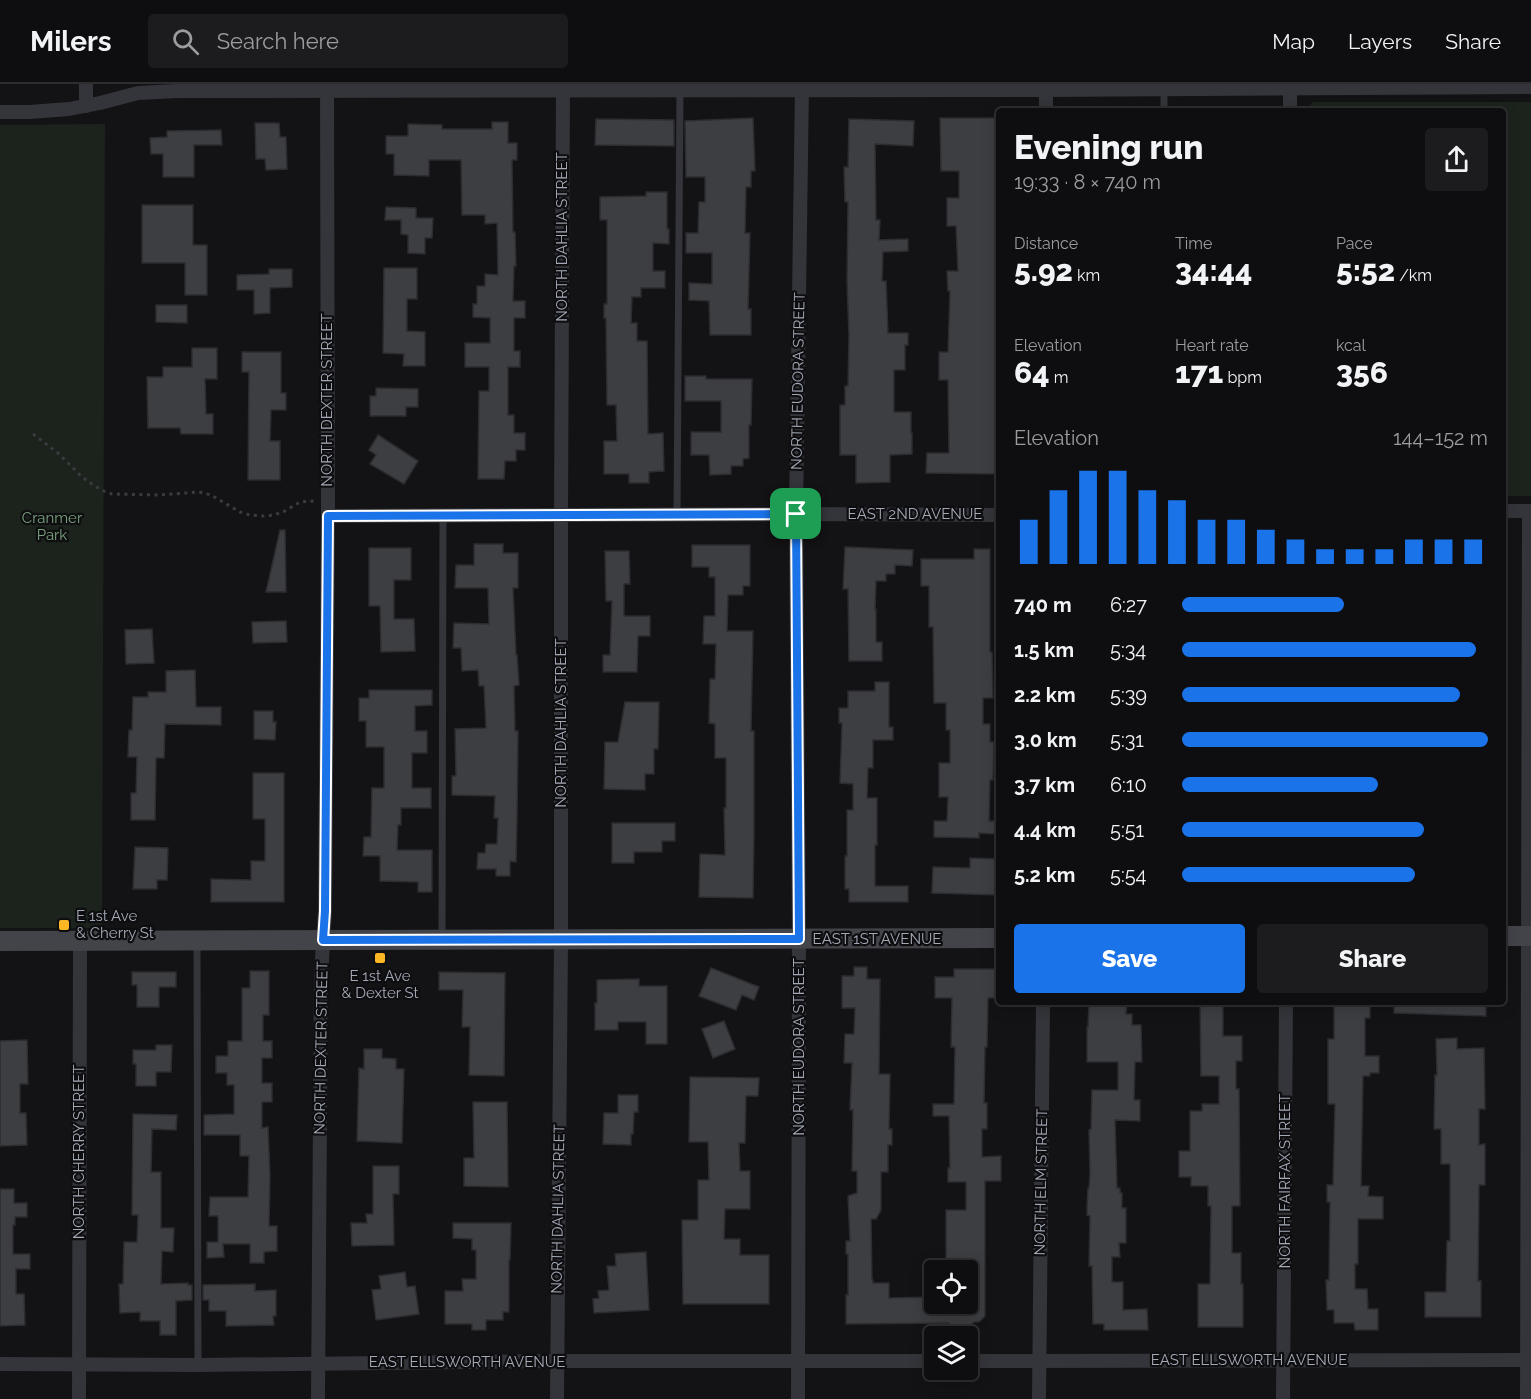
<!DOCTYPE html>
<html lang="en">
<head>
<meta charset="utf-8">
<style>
	:root { --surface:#0e0e10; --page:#1c1c1e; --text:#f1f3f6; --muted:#9b9c9f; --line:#2e2e30; --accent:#1a73e8 }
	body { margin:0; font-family:Raleway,sans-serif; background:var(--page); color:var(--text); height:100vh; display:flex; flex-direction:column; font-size:22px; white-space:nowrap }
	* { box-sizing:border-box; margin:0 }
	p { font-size:20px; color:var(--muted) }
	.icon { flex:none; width:33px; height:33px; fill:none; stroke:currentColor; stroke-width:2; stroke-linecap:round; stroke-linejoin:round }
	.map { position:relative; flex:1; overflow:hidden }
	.panel { position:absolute; left:996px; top:24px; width:510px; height:897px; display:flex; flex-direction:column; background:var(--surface); border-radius:6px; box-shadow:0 3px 15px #0003,0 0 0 2px var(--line) }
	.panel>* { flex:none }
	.controls { position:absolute; left:924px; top:1176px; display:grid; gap:12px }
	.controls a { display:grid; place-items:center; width:54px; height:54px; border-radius:6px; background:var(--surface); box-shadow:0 3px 15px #0003,0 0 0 2px var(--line); font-size:30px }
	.pin { position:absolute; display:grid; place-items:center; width:51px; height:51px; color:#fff; margin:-26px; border-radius:12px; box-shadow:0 3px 9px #0006 }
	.round { display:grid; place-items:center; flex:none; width:63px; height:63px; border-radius:6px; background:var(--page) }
	.head { display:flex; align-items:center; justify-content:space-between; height:102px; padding:0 18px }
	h1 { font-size:33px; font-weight:800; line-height:45px }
	.figures { display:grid; grid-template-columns:repeat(3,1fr); gap:9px; height:102px; padding:6px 18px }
	.figures div { display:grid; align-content:center }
	.figures b { font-size:30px; font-weight:800 }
	.figures small { font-size:16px; font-weight:400 }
	.figures p { font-size:16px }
	.chart { height:168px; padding:12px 18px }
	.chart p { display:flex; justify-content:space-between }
	.chart svg { width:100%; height:108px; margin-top:6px; stroke:var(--accent); stroke-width:6 }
	.button { display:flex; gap:12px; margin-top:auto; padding:12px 18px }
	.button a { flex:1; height:69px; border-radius:6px; background:var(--accent); color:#fff; font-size:24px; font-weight:800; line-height:69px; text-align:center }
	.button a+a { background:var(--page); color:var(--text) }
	ul { padding:0 18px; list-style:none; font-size:20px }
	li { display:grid; grid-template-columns:96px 72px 1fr; align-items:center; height:45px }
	li i { height:15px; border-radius:8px; background:var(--accent) }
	header { display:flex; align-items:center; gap:36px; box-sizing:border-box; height:84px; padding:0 30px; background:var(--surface); border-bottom:2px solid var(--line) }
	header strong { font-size:28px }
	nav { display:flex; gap:33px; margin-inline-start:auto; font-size:21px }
	.search { width:420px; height:54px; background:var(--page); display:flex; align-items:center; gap:15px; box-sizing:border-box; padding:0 21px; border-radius:6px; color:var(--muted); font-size:22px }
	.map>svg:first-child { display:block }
	.green { fill:#1b231c }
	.building { fill:#3d3e42; stroke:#2d2d31; stroke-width:1.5 }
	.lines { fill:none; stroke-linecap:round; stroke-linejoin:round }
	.path { stroke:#3a3c41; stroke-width:3; stroke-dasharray:3 4.5; stroke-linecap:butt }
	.lane { stroke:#34353a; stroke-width:7 }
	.street { stroke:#34353a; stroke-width:14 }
	.secondary { stroke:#42444a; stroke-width:20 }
	.route-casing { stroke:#fff; stroke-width:12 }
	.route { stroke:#1a73e8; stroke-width:8 }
	.poi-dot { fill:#fcb724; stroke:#0e0e10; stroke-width:2 }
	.labels { text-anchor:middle; stroke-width:4.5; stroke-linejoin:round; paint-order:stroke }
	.street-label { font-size:15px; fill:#a4a9b6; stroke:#0e0e10 }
	.park-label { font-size:15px; fill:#79a27d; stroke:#0e0e10 }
	.poi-label { font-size:15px; fill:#a4a9b6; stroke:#0e0e10; text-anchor:start }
</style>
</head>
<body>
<header>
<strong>Milers</strong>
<div class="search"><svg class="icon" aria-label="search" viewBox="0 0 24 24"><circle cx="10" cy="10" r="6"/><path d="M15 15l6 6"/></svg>Search here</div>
<nav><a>Map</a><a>Layers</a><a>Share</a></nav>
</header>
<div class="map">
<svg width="1531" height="1315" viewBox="0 0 1531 1315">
	<rect width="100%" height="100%" fill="#131315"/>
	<g class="green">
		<polygon points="1313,18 1531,18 1531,412 1503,412 1503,27 1305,27"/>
		<polygon points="105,40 102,844 0,844 0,41"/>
	</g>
	<g class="building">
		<polygon points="753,34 755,87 751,87 751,103 746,103 745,149 750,149 748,225 751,225 751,251 710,251 709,217 689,216 689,199 712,200 712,169 686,169 686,149 698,149 699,118 705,118 705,93 686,93 685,37"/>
		<polygon points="940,34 997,34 997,65 995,65 995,150 996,166 996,304 998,304 997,390 926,389 927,369 949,369 948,296 939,296 939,268 948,268 950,207 948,207 947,187 958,187 956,142 947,142 947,114 959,114 959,87 941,87"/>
		<polygon points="596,35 674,36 674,62 595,61"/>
		<polygon points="849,35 914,37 913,62 875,60 876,136 880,136 879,156 908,155 908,167 883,168 882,197 886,197 888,249 908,249 908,261 905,261 905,286 894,286 894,328 911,328 911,349 912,349 912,370 890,371 890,398 856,399 856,371 840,371 840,321 845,321 845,302 848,302 849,252 847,197 848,118 845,118 844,83 848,83"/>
		<polygon points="492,38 508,38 508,59 517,59 517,76 512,76 513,148 515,148 516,182 514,182 513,217 525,217 525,234 514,234 514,267 520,267 520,283 508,283 508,331 514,331 514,349 525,349 525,366 516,366 516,377 505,377 504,395 478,395 479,307 489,307 489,283 465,283 465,259 490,259 490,234 473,233 473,220 477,220 477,202 485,202 485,190 498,191 497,139 485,140 485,131 462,131 461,76 429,76 429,92 394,91 394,70 386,70 386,52 408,52 408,40 442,41 442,45 492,45"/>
		<polygon points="255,39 279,39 280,53 286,53 287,85 266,86 265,75 256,75"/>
		<polygon points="221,46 222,61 194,61 194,93 163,93 163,70 151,70 150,54 167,53 167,47"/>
		<polygon points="646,108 667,108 667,145 669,145 669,160 653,159 653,187 665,187 665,204 641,204 641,213 632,213 631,239 637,239 637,257 647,257 648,350 663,349 664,387 649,388 649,399 629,399 629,390 604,390 604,357 617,357 616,321 607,321 606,234 604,234 604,220 607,220 607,136 600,136 600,113 646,112"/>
		<polygon points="142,121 193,121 193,161 207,161 207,211 185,211 185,179 142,179"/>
		<polygon points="386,123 416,124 416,134 433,134 432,154 425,154 425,170 408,169 408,151 401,150 401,136 385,136"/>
		<polygon points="384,184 417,184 417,215 407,215 407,247 425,248 425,282 403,282 404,270 383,269"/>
		<polygon points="269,185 292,185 292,203 270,204 270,229 254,230 254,206 237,206 237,191 269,190"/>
		<polygon points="156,221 187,221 187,239 156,238"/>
		<polygon points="192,264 217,264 217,295 205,295 206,330 213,330 213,350 181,350 180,344 148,344 147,293 163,293 163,283 192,283"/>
		<polygon points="242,268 281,268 281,309 286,309 286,326 271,326 270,357 280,357 280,396 248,396 249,288 242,288"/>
		<polygon points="685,292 706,292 706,295 752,295 751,341 749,341 749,374 743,375 743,382 731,382 731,390 710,391 709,371 691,371 691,348 721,348 721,317 685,317"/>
		<polygon points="376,304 418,305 418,323 406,323 406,332 370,332 370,312 376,312"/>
		<polygon points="378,351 418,377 404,400 370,380 376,371 369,366"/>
		<polygon points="280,446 285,446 286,508 266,508"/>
		<polygon points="474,460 503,460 503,469 518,469 518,504 513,504 516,571 517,571 519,601 514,602 515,647 518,647 517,735 516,778 510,777 510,792 496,792 496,785 477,785 478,769 485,769 486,760 497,760 498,734 494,734 495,712 452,711 452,692 456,692 455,645 486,644 484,602 479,602 478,586 462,587 461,564 453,564 454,539 489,540 488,504 455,504 456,481 474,481"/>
		<polygon points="692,461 750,461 750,502 743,502 743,511 728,511 727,547 753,547 751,647 754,647 754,747 753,814 699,813 700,770 725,771 724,724 726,724 726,674 715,674 715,640 709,639 710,595 715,595 716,560 703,560 704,532 715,532 715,493 709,493 709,483 692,483"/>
		<polygon points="845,463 913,466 912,482 895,481 895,490 886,490 886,497 876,497 875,525 876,525 876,558 882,558 882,577 849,577 848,505 843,505"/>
		<polygon points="369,464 411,464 411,496 394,496 394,535 414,535 415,567 381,568 380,522 369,522"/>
		<polygon points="974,465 990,465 990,568 992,568 993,614 983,614 983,640 990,640 990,658 994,658 993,696 990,696 989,737 996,737 995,750 979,749 979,754 934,753 934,737 947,737 948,713 939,713 939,679 950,679 950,646 946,646 946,619 934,619 933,543 929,543 929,502 921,502 921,475 974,475"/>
		<polygon points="605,467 629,467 630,500 624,500 624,532 650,532 650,552 638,552 637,588 603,588 603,571 610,571 612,517 606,517"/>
		<polygon points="286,537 287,558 253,559 252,538"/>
		<polygon points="152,545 154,579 126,580 125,546"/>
		<polygon points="195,586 196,623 221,623 221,641 165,640 164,674 156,674 155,736 131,736 131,709 136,709 137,673 128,673 129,646 132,646 133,613 148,613 148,608 166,608 166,587"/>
		<polygon points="875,598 889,598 889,643 893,643 893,656 873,656 873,684 868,684 867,714 877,714 877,761 875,761 875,802 908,802 908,818 849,818 849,805 845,805 845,772 847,772 847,726 853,726 853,700 840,699 842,639 839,639 839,624 848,624 848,607 875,607"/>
		<polygon points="369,606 432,606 432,621 415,622 415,647 427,647 427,669 412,669 412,704 431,704 431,724 401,724 401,741 398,741 397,766 432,766 432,808 418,808 418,798 380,797 380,772 363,772 364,753 371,753 372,704 384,704 384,663 366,663 366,637 359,637 359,614 369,614"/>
		<polygon points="625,618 659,618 658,665 654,665 654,690 645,690 645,706 604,705 605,658 618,658"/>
		<polygon points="254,627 273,627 273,638 276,638 275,656 254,655"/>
		<polygon points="253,689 284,689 284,818 211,818 211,795 251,796 251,777 265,777 265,735 253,735"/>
		<polygon points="612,739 675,739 675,757 662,757 662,768 634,768 634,779 612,779"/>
		<polygon points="135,763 168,764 167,796 157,796 157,805 133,805"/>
		<polygon points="970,774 999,775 999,811 932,809 933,783 970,784"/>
		<polygon points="854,883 867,883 867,895 880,895 879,990 890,990 889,1045 892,1045 892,1061 888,1061 888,1088 881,1088 881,1126 876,1135 871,1135 872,1196 873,1196 873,1199 889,1199 889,1214 934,1213 934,1220 968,1220 968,1186 946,1186 946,1126 966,1126 966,1098 948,1098 948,1084 950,1084 949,1032 933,1032 933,1020 954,1020 955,963 951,963 952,914 935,914 935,893 954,893 954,885 999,885 999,914 988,914 987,963 985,963 984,1019 987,1019 987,1045 982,1045 982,1073 1001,1072 1001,1097 985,1097 985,1232 979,1238 974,1238 971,1241 949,1241 949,1239 846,1240 846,1211 848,1211 848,1170 846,1170 846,1157 850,1157 848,1112 857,1109 857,1087 852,1087 853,1026 850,1026 852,979 844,979 845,950 854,950 855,924 842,924 842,892 854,892"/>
		<polygon points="711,884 759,903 754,916 742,911 736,926 699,912"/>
		<polygon points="250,887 269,887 269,931 263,931 263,957 272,957 272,974 262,974 262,999 272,999 272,1018 262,1018 262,1044 268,1043 270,1091 269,1142 277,1142 277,1167 264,1168 264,1179 250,1179 250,1160 223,1160 224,1173 207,1174 207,1158 218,1158 218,1132 209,1132 210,1113 248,1113 249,1072 240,1072 240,1051 204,1051 204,1031 234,1030 234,1001 227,1001 227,989 216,989 216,972 228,972 228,957 242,957 242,904 250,904"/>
		<polygon points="132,888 176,888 176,903 159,903 159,923 137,923 137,901 132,901"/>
		<polygon points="439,888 505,889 504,992 469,991 470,943 462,943 463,906 439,906"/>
		<polygon points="639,895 639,902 667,902 667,960 646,960 646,938 618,938 618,946 595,946 595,919 597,919 597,896"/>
		<polygon points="1089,918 1127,918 1126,930 1132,930 1132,941 1141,941 1142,978 1135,978 1134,1016 1140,1016 1140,1037 1115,1036 1117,1104 1120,1104 1120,1109 1122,1109 1122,1124 1126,1124 1126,1159 1119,1159 1120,1173 1112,1173 1112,1198 1123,1198 1123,1226 1147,1225 1148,1246 1104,1246 1104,1240 1093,1240 1092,1182 1089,1182 1090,1132 1087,1131 1087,1123 1088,1104 1089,1104 1090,1091 1089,1046 1091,1045 1092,1006 1118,1006 1118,978 1087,978 1087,943 1088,943"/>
		<polygon points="1200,918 1223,918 1223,952 1242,952 1242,977 1236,977 1236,1005 1239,1005 1240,1122 1232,1122 1232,1169 1241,1169 1241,1200 1243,1200 1243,1243 1198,1243 1198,1200 1210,1200 1211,1122 1208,1122 1208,1102 1191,1102 1191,1093 1179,1093 1179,1067 1190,1067 1190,1027 1202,1027 1202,1020 1219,1020 1219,992 1201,992"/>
		<polygon points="1334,918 1370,918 1370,934 1365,934 1365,972 1379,972 1379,989 1370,989 1370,992 1363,992 1361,1102 1369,1102 1368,1112 1383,1113 1383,1135 1358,1135 1358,1180 1355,1180 1355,1205 1367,1205 1368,1225 1378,1225 1378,1246 1355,1246 1354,1239 1334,1239 1334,1226 1327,1226 1326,1196 1329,1196 1330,1118 1327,1118 1327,1101 1333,1101 1335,1020 1328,1020 1328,955 1334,955"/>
		<polygon points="1394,918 1486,918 1486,932 1394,929"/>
		<polygon points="724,937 735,965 713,974 702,945"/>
		<polygon points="1457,954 1457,965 1484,964 1485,1025 1479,1025 1479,1061 1485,1060 1485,1101 1479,1101 1478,1197 1481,1197 1481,1233 1425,1233 1425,1208 1446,1208 1447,1157 1450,1157 1450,1080 1441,1080 1441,1045 1434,1045 1435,991 1437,991 1436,955"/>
		<polygon points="27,956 28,1000 20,1000 20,1029 26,1029 27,1061 0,1062 0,957"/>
		<polygon points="156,961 172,961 171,988 156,988 156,1002 136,1002 136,980 133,980 133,966 156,966"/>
		<polygon points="364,965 382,965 382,974 396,975 396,985 404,985 402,1059 357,1057 359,984 364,985"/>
		<polygon points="690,993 759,994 758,1012 746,1012 745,1059 739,1059 740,1087 750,1087 750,1125 725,1125 724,1155 740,1155 740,1171 769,1171 769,1220 683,1220 682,1136 698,1136 698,1096 709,1096 708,1058 689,1058"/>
		<polygon points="618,1011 638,1011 638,1028 634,1028 633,1050 631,1050 631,1061 603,1060 604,1029 618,1029"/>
		<polygon points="473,1018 507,1018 508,1103 464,1102 464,1074 474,1074"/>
		<polygon points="133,1030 177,1031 176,1046 152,1045 151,1088 161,1088 161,1144 174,1144 173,1168 162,1167 161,1200 188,1199 188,1201 192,1201 192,1216 176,1217 176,1251 160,1251 160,1237 140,1237 140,1228 120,1229 119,1200 123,1200 124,1158 137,1158 138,1131 132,1131"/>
		<polygon points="373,1082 399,1082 399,1110 393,1110 394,1161 352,1162 351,1139 367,1139 366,1130 373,1130"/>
		<polygon points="0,1105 14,1105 14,1119 27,1119 27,1133 15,1133 15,1141 13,1141 13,1170 30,1170 30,1185 16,1185 16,1210 24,1210 25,1241 0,1242"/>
		<polygon points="453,1139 511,1139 510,1176 509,1176 509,1228 503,1228 503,1236 486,1236 486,1246 472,1246 472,1240 445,1240 445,1207 463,1207 462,1195 476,1195 476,1166 472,1166 472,1155 453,1154"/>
		<polygon points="646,1168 649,1226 594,1229 593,1215 599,1214 598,1207 609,1206 607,1182 616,1182 615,1170"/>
		<polygon points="405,1188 407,1203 415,1202 419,1230 376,1236 372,1206 381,1205 379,1192"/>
		<polygon points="255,1200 255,1207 276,1206 276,1232 273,1232 274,1241 226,1242 226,1227 209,1227 209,1216 203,1216 203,1201"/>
	</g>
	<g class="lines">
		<polyline class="path" points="33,350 58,369 82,393 101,406 112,410 159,411 199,408 211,411 240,428 250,431 263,432 274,431 285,427 300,418 314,417"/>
		<g class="lane">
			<polyline points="1164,5 1164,27"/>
			<polyline points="677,430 680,6"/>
			<polyline points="442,855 443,431"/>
			<polyline points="197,859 198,1281"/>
		</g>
		<g class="street">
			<polyline points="86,22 86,0"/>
			<polyline points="1046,27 1046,0"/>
			<polyline points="1290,27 1290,0"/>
			<polyline points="0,28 30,28 69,25 100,19 138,9 177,7 1046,6 1531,3"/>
			<polyline points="1503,427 1531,427"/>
			<polyline points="328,432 796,430 999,431"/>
			<polyline points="968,1277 1531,1276"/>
			<polyline points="0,1280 198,1281 557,1277 934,1277"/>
			<polyline points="79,1315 80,857"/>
			<polyline points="318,1315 321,892 325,827 328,432 327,0"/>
			<polyline points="557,1315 561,855 561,431 563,0"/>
			<polyline points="798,1315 799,855 796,430 802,0"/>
			<polyline points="1039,1315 1043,918"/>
			<polyline points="1283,1315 1286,918"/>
			<polyline points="1527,1315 1529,427"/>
		</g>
		<g class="secondary">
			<polyline points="1503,852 1531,852"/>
			<polyline points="0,857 999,854"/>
		</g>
	</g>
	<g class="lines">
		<defs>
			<polygon id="route" points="796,430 799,855 323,856 325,827 328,432"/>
		</defs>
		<use href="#route" class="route-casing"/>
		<use href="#route" class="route"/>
	</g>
	<g class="poi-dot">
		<rect x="58" y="835" width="12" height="12" rx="3"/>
		<rect x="374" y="868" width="12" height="12" rx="3"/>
	</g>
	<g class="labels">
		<g class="street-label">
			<text transform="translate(562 153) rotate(-90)" y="5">NORTH DAHLIA STREET</text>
			<text transform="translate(798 297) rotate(-89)" y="5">NORTH EUDORA STREET</text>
			<text transform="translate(327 316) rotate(-90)" y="5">NORTH DEXTER STREET</text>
			<text x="915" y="435">EAST 2ND AVENUE</text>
			<text transform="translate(561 639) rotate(-90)" y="5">NORTH DAHLIA STREET</text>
			<text x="877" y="860">EAST 1ST AVENUE</text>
			<text transform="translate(799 963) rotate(-90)" y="5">NORTH EUDORA STREET</text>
			<text transform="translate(321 964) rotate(-89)" y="5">NORTH DEXTER STREET</text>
			<text transform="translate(79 1068) rotate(-90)" y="5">NORTH CHERRY STREET</text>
			<text transform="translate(1285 1097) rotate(-90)" y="5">NORTH FAIRFAX STREET</text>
			<text transform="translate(1041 1098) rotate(-89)" y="5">NORTH ELM STREET</text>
			<text transform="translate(558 1125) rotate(-89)" y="5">NORTH DAHLIA STREET</text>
			<text x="1249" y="1281">EAST ELLSWORTH AVENUE</text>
			<text x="467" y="1283">EAST ELLSWORTH AVENUE</text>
		</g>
		<g class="park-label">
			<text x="52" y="439">Cranmer<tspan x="52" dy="17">Park</tspan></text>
		</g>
		<g class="poi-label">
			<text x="76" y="837">E 1st Ave<tspan x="76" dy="17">&amp; Cherry St</tspan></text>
			<text x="380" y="897" text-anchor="middle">E 1st Ave<tspan x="380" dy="17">&amp; Dexter St</tspan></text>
		</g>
	</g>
</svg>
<div class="controls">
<a><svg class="icon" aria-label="locate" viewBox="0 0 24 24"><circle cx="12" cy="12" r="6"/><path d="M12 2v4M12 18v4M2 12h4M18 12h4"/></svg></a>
<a><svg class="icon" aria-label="layers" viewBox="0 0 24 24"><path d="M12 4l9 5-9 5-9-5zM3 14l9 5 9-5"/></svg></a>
</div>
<div class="pin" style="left:796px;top:430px;background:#1e9e55"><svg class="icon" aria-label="arrive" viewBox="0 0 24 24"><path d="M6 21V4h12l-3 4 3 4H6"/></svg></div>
<section class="panel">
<div class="head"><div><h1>Evening run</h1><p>19:33 · 8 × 740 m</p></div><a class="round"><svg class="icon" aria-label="share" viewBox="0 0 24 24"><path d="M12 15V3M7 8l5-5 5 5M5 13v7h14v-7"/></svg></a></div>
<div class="figures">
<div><p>Distance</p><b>5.92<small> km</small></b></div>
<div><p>Time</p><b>34:44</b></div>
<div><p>Pace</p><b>5:52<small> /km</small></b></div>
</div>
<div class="figures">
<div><p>Elevation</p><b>64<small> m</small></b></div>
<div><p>Heart rate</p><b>171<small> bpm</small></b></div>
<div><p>kcal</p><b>356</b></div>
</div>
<div class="chart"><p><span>Elevation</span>144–152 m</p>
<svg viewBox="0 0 160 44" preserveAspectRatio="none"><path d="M5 44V26M15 44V14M25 44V6M35 44V6M45 44V14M55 44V18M65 44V26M75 44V26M85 44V30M95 44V34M105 44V38M115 44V38M125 44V38M135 44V34M145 44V34M155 44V34"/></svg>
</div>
<ul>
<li><b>740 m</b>6:27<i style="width:53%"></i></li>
<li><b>1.5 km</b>5:34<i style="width:96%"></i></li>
<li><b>2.2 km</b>5:39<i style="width:91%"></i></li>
<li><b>3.0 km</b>5:31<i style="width:100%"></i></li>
<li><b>3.7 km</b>6:10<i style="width:64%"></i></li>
<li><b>4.4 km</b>5:51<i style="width:79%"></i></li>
<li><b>5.2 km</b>5:54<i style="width:76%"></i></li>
</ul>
<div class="button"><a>Save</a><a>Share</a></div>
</section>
</div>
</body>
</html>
